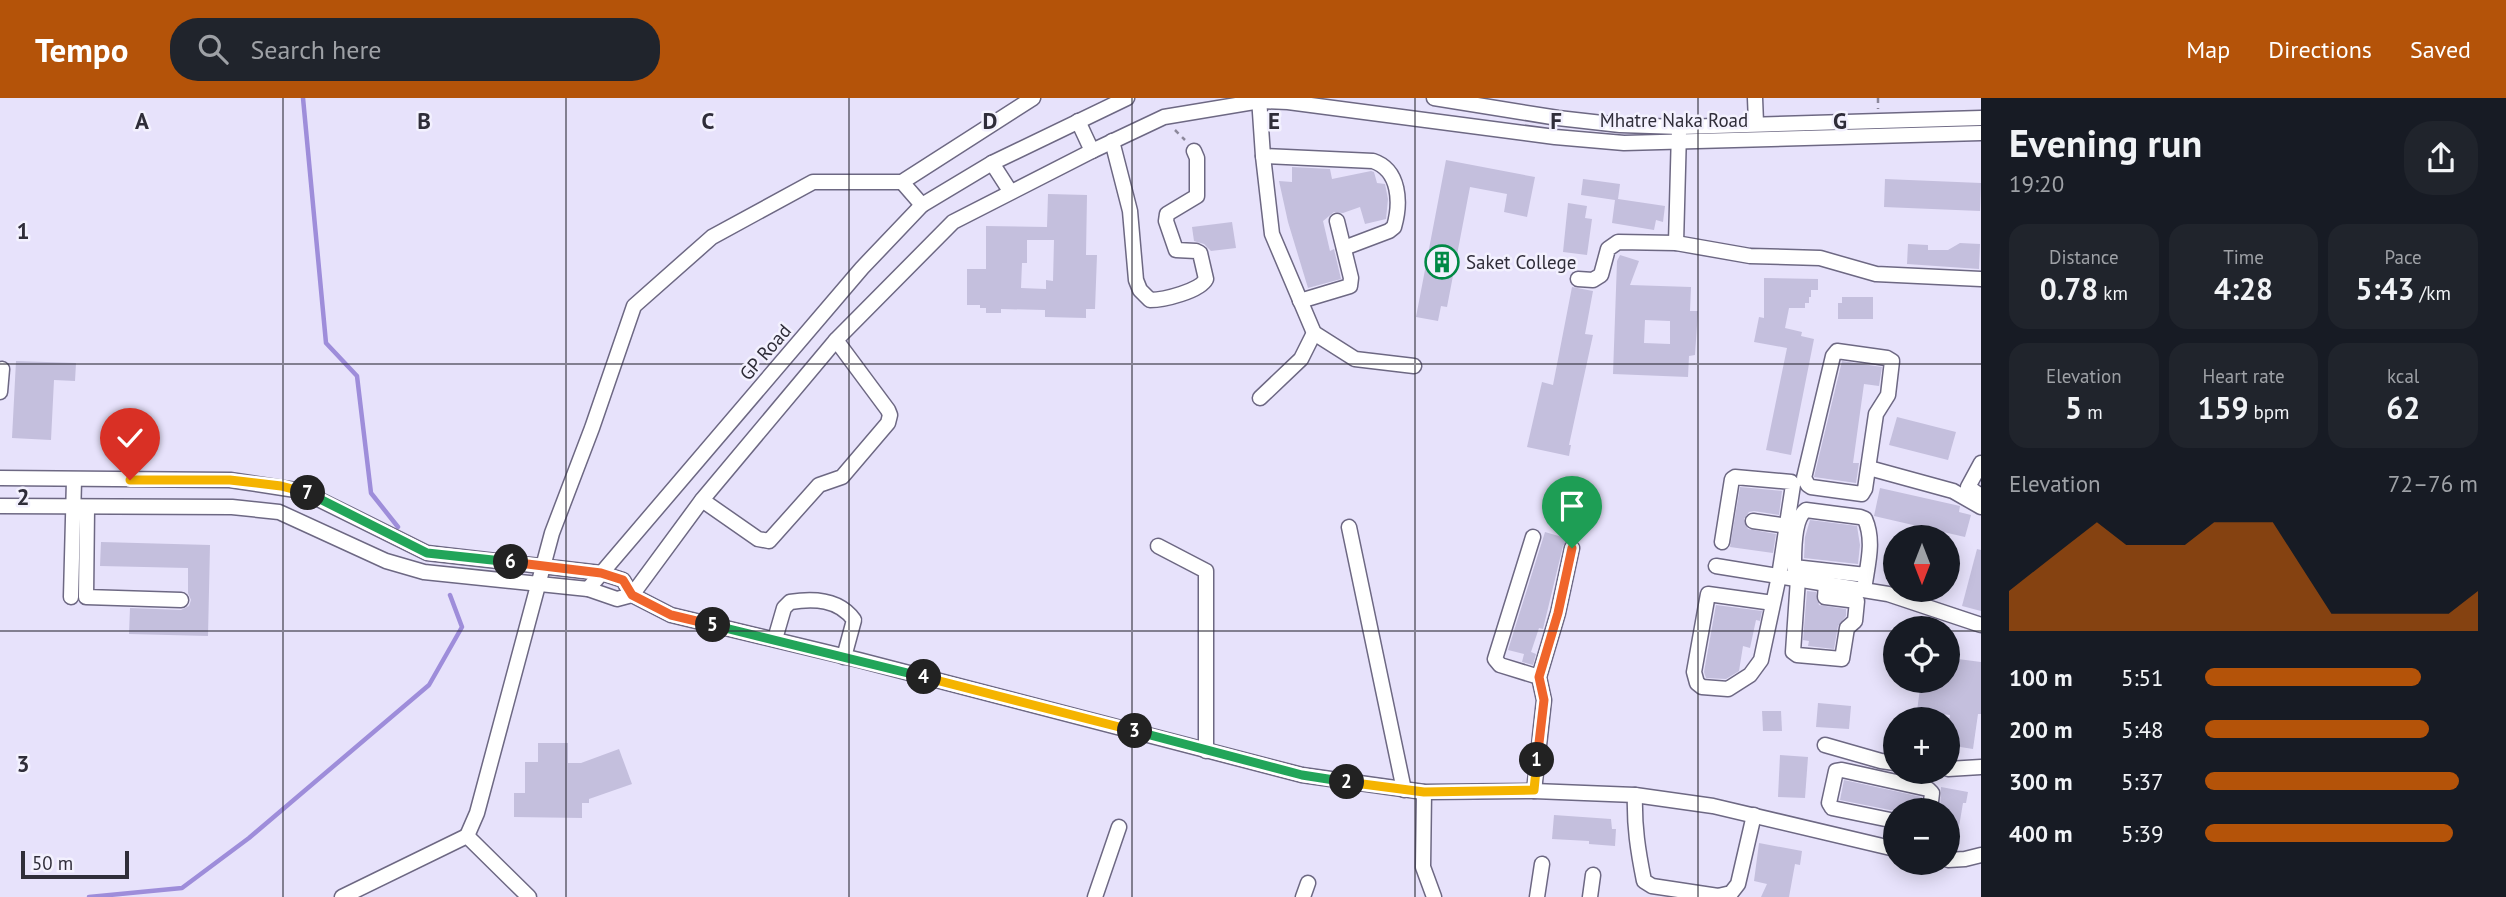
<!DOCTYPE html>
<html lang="en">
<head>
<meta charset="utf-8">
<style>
	:root { --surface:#171b24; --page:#20242c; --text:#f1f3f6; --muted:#9ea1a6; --accent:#b45309 }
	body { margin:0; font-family:"PT Sans",sans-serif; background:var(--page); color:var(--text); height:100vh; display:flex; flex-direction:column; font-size:26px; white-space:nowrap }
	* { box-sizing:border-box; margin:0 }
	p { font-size:23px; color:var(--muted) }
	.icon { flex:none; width:38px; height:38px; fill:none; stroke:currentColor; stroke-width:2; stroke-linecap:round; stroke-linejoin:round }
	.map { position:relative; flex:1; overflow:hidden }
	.details { display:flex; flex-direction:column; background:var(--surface); width:525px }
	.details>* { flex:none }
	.needle { width:46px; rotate:180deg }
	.tools { position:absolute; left:1883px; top:427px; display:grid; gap:14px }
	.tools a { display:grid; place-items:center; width:77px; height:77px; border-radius:50%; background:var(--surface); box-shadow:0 4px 18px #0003; font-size:35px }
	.scale { position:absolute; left:21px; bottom:18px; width:108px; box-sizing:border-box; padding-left:7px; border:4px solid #2f2d39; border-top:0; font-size:19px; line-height:24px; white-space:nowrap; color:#2f2d39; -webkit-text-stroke:5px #f3f1fe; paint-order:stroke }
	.pin { position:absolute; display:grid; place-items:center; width:60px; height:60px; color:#fff; margin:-72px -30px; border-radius:50% 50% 50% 0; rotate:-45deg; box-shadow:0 0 7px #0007 }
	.pin .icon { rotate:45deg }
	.km { position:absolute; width:35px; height:35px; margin:-18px; border-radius:50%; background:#222; color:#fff; font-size:19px; line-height:35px; text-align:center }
	.round { display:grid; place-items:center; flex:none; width:74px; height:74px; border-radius:28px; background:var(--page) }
	.headline { display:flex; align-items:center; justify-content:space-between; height:119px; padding:0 28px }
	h1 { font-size:38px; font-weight:700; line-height:52px }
	.stats { display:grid; grid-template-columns:repeat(3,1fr); gap:10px; height:119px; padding:7px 28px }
	.stats div { display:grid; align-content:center; border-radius:18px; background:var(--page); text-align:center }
	.stats b { font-size:30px; font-weight:700 }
	.stats small { font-size:19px; font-weight:400 }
	.stats p { font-size:19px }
	.chart { height:196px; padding:14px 28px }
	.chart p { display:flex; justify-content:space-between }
	.chart svg { width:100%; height:126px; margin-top:7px; fill:var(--accent); opacity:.7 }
	ul { padding:0 28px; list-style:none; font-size:23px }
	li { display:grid; grid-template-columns:112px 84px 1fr; align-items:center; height:52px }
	li i { height:18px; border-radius:9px; background:var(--accent) }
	header { display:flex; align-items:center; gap:42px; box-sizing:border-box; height:98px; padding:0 35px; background:var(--accent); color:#fff }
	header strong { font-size:33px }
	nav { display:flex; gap:38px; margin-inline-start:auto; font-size:24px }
	.search { width:490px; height:63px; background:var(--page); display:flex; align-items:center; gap:18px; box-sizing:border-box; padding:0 24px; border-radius:28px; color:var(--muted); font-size:26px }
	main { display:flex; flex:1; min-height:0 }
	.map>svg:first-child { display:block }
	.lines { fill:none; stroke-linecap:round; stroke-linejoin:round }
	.stream { stroke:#9e8dda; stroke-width:4.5 }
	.building { fill:#c4bfdd; fill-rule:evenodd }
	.minor-casing { stroke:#6d6883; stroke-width:17 }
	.path { stroke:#8c889b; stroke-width:2.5; stroke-dasharray:5 5; stroke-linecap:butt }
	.minor { stroke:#fff; stroke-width:14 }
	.split-1-casing { stroke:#fff; stroke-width:14 }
	.split-2-casing { stroke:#fff; stroke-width:14 }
	.split-3-casing { stroke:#fff; stroke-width:14 }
	.split-4-casing { stroke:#fff; stroke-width:14 }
	.split-5-casing { stroke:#fff; stroke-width:14 }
	.split-6-casing { stroke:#fff; stroke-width:14 }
	.split-7-casing { stroke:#fff; stroke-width:14 }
	.split-8-casing { stroke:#fff; stroke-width:14 }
	.split-1 { stroke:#f0652b; stroke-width:9 }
	.split-2 { stroke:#f5b400; stroke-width:9 }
	.split-3 { stroke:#22a559; stroke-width:9 }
	.split-4 { stroke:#f5b400; stroke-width:9 }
	.split-5 { stroke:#22a559; stroke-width:9 }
	.split-6 { stroke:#f0652b; stroke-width:9 }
	.split-7 { stroke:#22a559; stroke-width:9 }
	.split-8 { stroke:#f5b400; stroke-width:9 }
	.grid { fill:none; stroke:#2f2d39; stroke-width:2; stroke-opacity:0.55 }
	.labels { text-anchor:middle; stroke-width:5; stroke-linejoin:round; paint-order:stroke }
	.street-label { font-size:19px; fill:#2f2d39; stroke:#f3f1fe }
	.poi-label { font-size:19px; fill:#2f2d39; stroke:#f3f1fe; text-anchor:start }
	.grid-label { font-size:23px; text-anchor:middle; font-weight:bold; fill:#2f2d39; stroke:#f3f1fe; stroke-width:5; stroke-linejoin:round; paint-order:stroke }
</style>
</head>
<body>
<header>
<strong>Tempo</strong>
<div class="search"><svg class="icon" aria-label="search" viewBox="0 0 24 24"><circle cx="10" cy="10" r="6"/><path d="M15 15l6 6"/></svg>Search here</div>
<nav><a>Map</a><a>Directions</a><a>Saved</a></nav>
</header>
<main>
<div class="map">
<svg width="1981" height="799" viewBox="0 0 1981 799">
	<rect width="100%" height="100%" fill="#e7e2fb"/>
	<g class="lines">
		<g class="stream">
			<polyline points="303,0 326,245 357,278 371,395 398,429"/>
			<polyline points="89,799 182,790 249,740 429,587 462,529 450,497"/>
		</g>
	</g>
	<g class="building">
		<polygon points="1446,62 1535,79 1527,119 1504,114 1507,96 1470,89 1447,209 1441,208 1438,223 1416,219"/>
		<polygon points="1292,69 1330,71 1332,81 1371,73 1374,74 1377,85 1385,86 1388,101 1386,121 1365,126 1360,109 1343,115 1334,114 1323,123 1330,153 1334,151 1341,181 1308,190 1288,124 1279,83 1292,84"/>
		<polygon points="1583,81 1620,86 1618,101 1665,108 1663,124 1656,122 1654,132 1612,125 1615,102 1581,97"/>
		<polygon points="1885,81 1981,85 1980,113 1884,109"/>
		<path d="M1048,96L1087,97L1086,157H1097L1095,211H1086V220L1045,219V212L1001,211V215H986V210H980V207H967V171H986V128L1047,129ZM1027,142H1054L1053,183L1046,182V191L1021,190L1022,165H1027Z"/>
		<polygon points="1568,105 1587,108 1585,120 1592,121 1587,157 1563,154"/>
		<polygon points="1232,124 1236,150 1211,153 1204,146 1194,143 1192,129"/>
		<polygon points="1960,145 1980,146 1979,171 1907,166 1908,146 1928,147 1928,152 1948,152"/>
		<path d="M1620,157L1639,163L1630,187L1691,189L1690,213H1698L1695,257L1689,258L1688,279L1613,276L1617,163ZM1645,222L1670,223V246L1644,245Z"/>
		<polygon points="1764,180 1818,181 1818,192 1811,192 1811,199 1809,199 1809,205 1805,205 1805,210 1789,210 1785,230 1802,234 1801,238 1814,241 1791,357 1766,352 1787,250 1754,244 1759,219 1764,220"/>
		<polygon points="1572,189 1593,193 1585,236 1593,237 1569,347 1571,347 1569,358 1527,349 1542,284 1553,287"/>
		<polygon points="1842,199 1873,199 1873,221 1838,221 1838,205 1842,205"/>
		<polygon points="16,263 76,265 75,283 54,282 51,342 12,340"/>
		<polygon points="1842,263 1882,269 1879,288 1864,286 1853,365 1859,365 1856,385 1814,379"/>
		<polygon points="1897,319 1956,334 1948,362 1889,347"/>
		<polygon points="1740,389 1782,393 1779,417 1754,413 1749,414 1744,421 1748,431 1776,436 1773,455 1730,449"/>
		<polygon points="1880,390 1960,408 1959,414 1971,417 1965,439 1874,418"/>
		<polygon points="1810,422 1857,428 1860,447 1858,466 1804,460 1805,439"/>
		<polygon points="1545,434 1569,441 1563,448 1543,531 1539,530 1531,554 1536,556 1533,567 1522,564 1524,556 1508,552"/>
		<polygon points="101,444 210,447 208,538 129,536 130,510 181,512 189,508 191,502 188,495 188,470 100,468"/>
		<polygon points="1977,451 1981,452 1981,513 1962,508"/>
		<polygon points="1807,493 1816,494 1819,507 1846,511 1846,518 1838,528 1834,551 1808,548 1809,543 1803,542"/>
		<polygon points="1716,507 1762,513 1760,523 1756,522 1750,550 1743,548 1739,573 1726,581 1706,580 1704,574"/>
		<polygon points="1958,561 1981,564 1981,616 1978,616 1973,651 1948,647 1950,617 1917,613 1921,583 1948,583 1948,572 1956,573"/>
		<polygon points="1818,605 1851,608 1849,631 1816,629"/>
		<polygon points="1762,613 1781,613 1782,633 1763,633"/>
		<polygon points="538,645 568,645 568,665 581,665 619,651 632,686 589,701 589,705 582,705 582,720 514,719 514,695 525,695 525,664 538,664"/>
		<polygon points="1780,657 1808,659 1805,700 1778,699"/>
		<polygon points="1844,682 1922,699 1921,712 1895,713 1840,702"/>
		<polygon points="1941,689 1968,694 1966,705 1963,705 1955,752 1948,752 1948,712 1940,712"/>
		<polygon points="1554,717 1611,721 1612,731 1616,731 1615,748 1589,746 1589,743 1552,741"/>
		<polygon points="1759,745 1802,753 1800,767 1795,766 1789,799 1761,799 1767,786 1754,783"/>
	</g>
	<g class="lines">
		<defs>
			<g id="minor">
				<polyline points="1259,0 1263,58 1272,136 1314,235 1355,261 1414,268"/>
				<polyline points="1434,0 1558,20 1620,27 1680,29 1981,20"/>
				<polyline points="1755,0 1756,25"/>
				<polyline points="1078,23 1092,53"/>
				<path d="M1112,43L1130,113L1136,182L1140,192L1150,202C1164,202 1200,193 1206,181L1200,155L1196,153L1176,152L1166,123L1167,116L1197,98V60L1194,53"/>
				<path d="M1263,58L1373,63C1400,72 1401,105 1394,129L1389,133L1344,150"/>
				<polyline points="992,65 1010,93"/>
				<polyline points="902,84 922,107"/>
				<polyline points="1676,145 1679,33"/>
				<polyline points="1578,181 1593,182 1601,177 1608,151 1618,144 1676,145 1750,158 1820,160 1876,176 1981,181"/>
				<polyline points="1300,203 1350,188 1351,180 1337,123"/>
				<polygon points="1837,253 1887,260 1892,263 1888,297 1876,316 1865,391 1862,396 1811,389 1808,387 1804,380 1833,258"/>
				<polyline points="0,294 2,271"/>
				<polyline points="1260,300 1301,261 1314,235"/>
				<polyline points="1981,365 1968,389 1981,398"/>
				<polyline points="1869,370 1953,393 1981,409"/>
				<polyline points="0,380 230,382 302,393 427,455 601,475 623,482 632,497 671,517 859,562 1302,677 1424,694 1534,693 1635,697 1713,708 1895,751"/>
				<polyline points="702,402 758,441 769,443 819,387 842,379 888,325 890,317 888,312 836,242"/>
				<polyline points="0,408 232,409 279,414 386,463 424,474 588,491 617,501 632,497"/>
				<polyline points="87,410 86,499 181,502"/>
				<polyline points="1753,423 1788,428"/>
				<polyline points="1349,429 1404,692"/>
				<polyline points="1533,439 1495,561 1500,567 1539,579"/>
				<polyline points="1722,444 1732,381 1735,379 1791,384 1793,387 1779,478 1761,562 1750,577 1728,591 1702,589 1697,585 1694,574 1708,496 1773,505"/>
				<polyline points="1158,448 1206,473 1206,653"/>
				<polyline points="1716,468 1888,496 1981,527"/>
				<polyline points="1798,481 1793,554 1797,557 1842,561 1847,530 1855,523 1857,503 1825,499 1826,486"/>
				<polyline points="588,491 862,170 922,107 992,65 1127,0"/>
				<path d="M1864,492C1867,468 1875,444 1865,421L1860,419L1806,412C1793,421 1794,454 1794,469L1866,477"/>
				<polyline points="632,497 702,402 836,242 953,124 1092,53 1164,19 1260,3 1288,4 1555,39 1624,45 1981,35"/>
				<polyline points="71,499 74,382"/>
				<path d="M775,541L784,510L790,504C814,500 839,501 854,522L844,559"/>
				<polyline points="1825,647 1881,663 1895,665"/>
				<polyline points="1948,671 1981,669"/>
				<polyline points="1534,693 1544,602 1539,579 1558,515 1572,450"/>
				<polyline points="1424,694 1423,769 1434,799"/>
				<path d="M1635,697C1634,728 1638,753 1644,783L1652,788L1718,798L1731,795L1738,786L1754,717"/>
				<polyline points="1895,723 1832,710 1829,705 1836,673 1842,672 1928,691 1932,695 1930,712"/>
				<polyline points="467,738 477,715 552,435 592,330 634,208 712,139 813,84 902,84 1033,0"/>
				<polyline points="1948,762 1965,761 1981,757"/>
				<polyline points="342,799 467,738 529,799"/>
				<polyline points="1095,799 1119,729"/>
				<polyline points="1303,799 1308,785"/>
				<polyline points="1537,799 1542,766"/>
				<polyline points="1590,799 1593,777"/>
			</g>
		</defs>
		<use href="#minor" class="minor-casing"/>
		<g class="path">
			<polyline points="1878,0 1878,11"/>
			<polyline points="1175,32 1185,42"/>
		</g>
		<use href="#minor" class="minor"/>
	</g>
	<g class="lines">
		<defs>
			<polyline id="split-1" points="1537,662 1544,602 1539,579 1558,515 1572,450"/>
			<polyline id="split-2" points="1347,684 1424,694 1534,692 1537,662"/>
			<polyline id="split-3" points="1135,633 1302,677 1347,684"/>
			<polyline id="split-4" points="924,579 1135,633"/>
			<polyline id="split-5" points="713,527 924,579"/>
			<polyline id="split-6" points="511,464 601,475 623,482 632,497 671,517 713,527"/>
			<polyline id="split-7" points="308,395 427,455 511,464"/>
			<polyline id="split-8" points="130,382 230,382 281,388 308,395"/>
		</defs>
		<use href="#split-1" class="split-1-casing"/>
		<use href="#split-2" class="split-2-casing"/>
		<use href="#split-3" class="split-3-casing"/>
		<use href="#split-4" class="split-4-casing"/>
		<use href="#split-5" class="split-5-casing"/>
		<use href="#split-6" class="split-6-casing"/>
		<use href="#split-7" class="split-7-casing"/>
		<use href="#split-8" class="split-8-casing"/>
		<use href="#split-1" class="split-1"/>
		<use href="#split-2" class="split-2"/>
		<use href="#split-3" class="split-3"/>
		<use href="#split-4" class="split-4"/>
		<use href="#split-5" class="split-5"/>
		<use href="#split-6" class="split-6"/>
		<use href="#split-7" class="split-7"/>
		<use href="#split-8" class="split-8"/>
	</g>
	<path class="grid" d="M283,0V799M566,0V799M849,0V799M1132,0V799M1415,0V799M1698,0V799M0,266H1981M0,533H1895M1948,533H1981"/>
	<defs>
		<symbol id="building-ring" viewBox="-11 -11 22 22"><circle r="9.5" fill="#f3f1fe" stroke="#018945" stroke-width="1.5"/><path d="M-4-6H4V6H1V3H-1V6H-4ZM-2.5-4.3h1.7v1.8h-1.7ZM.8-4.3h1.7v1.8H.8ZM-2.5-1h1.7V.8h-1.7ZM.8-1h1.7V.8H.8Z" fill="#018945"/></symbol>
	</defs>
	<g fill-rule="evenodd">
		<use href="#building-ring" x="1423" y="145" width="38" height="38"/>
	</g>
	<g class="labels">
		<g class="street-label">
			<text x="1674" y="29">Mhatre Naka Road</text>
			<text transform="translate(765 254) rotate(-49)" y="7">GP Road</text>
		</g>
		<g class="poi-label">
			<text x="1466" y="171">Saket College</text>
		</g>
	</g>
	<g class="grid-label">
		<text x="142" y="31">A</text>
		<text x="424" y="31">B</text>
		<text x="708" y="31">C</text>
		<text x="990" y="31">D</text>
		<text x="1274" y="31">E</text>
		<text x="1556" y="31">F</text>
		<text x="1840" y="31">G</text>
		<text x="23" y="141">1</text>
		<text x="23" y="407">2</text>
		<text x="23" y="674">3</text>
	</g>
</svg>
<div class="tools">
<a><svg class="needle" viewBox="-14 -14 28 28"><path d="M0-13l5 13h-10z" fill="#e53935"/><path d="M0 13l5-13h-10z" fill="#9ea1a6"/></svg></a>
<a><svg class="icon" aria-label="locate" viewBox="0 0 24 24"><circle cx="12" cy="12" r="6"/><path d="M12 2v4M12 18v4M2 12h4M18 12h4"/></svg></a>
<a>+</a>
<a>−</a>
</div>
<div class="scale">50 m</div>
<div class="pin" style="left:1572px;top:450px;background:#1e9e55"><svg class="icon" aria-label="arrive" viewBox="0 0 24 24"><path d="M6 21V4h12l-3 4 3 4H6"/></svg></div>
<div class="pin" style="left:130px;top:382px;background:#d93025"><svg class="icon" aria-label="check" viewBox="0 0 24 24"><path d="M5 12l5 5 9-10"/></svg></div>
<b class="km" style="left:1537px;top:662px">1</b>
<b class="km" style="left:1347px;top:684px">2</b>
<b class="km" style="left:1135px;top:633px">3</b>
<b class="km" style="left:924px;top:579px">4</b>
<b class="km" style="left:713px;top:527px">5</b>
<b class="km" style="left:511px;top:464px">6</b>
<b class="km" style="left:308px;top:395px">7</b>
</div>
<section class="details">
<div class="headline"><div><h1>Evening run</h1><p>19:20</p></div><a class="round"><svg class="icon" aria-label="share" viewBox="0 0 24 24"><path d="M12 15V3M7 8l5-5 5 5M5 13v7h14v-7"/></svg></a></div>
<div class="stats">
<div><p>Distance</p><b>0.78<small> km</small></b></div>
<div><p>Time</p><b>4:28</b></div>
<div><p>Pace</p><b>5:43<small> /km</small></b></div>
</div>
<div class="stats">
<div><p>Elevation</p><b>5<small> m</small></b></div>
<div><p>Heart rate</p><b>159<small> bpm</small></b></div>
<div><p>kcal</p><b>62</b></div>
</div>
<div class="chart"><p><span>Elevation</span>72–76 m</p>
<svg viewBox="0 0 160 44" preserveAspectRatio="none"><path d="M0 44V30L10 22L20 14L30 6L40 14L50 14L60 14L70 6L80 6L90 6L100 22L110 38L120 38L130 38L140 38L150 38L160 30V44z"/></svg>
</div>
<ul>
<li><b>100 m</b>5:51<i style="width:79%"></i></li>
<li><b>200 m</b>5:48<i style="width:82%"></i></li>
<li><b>300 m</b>5:37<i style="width:93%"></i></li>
<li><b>400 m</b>5:39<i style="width:91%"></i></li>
</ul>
</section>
</main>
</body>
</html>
